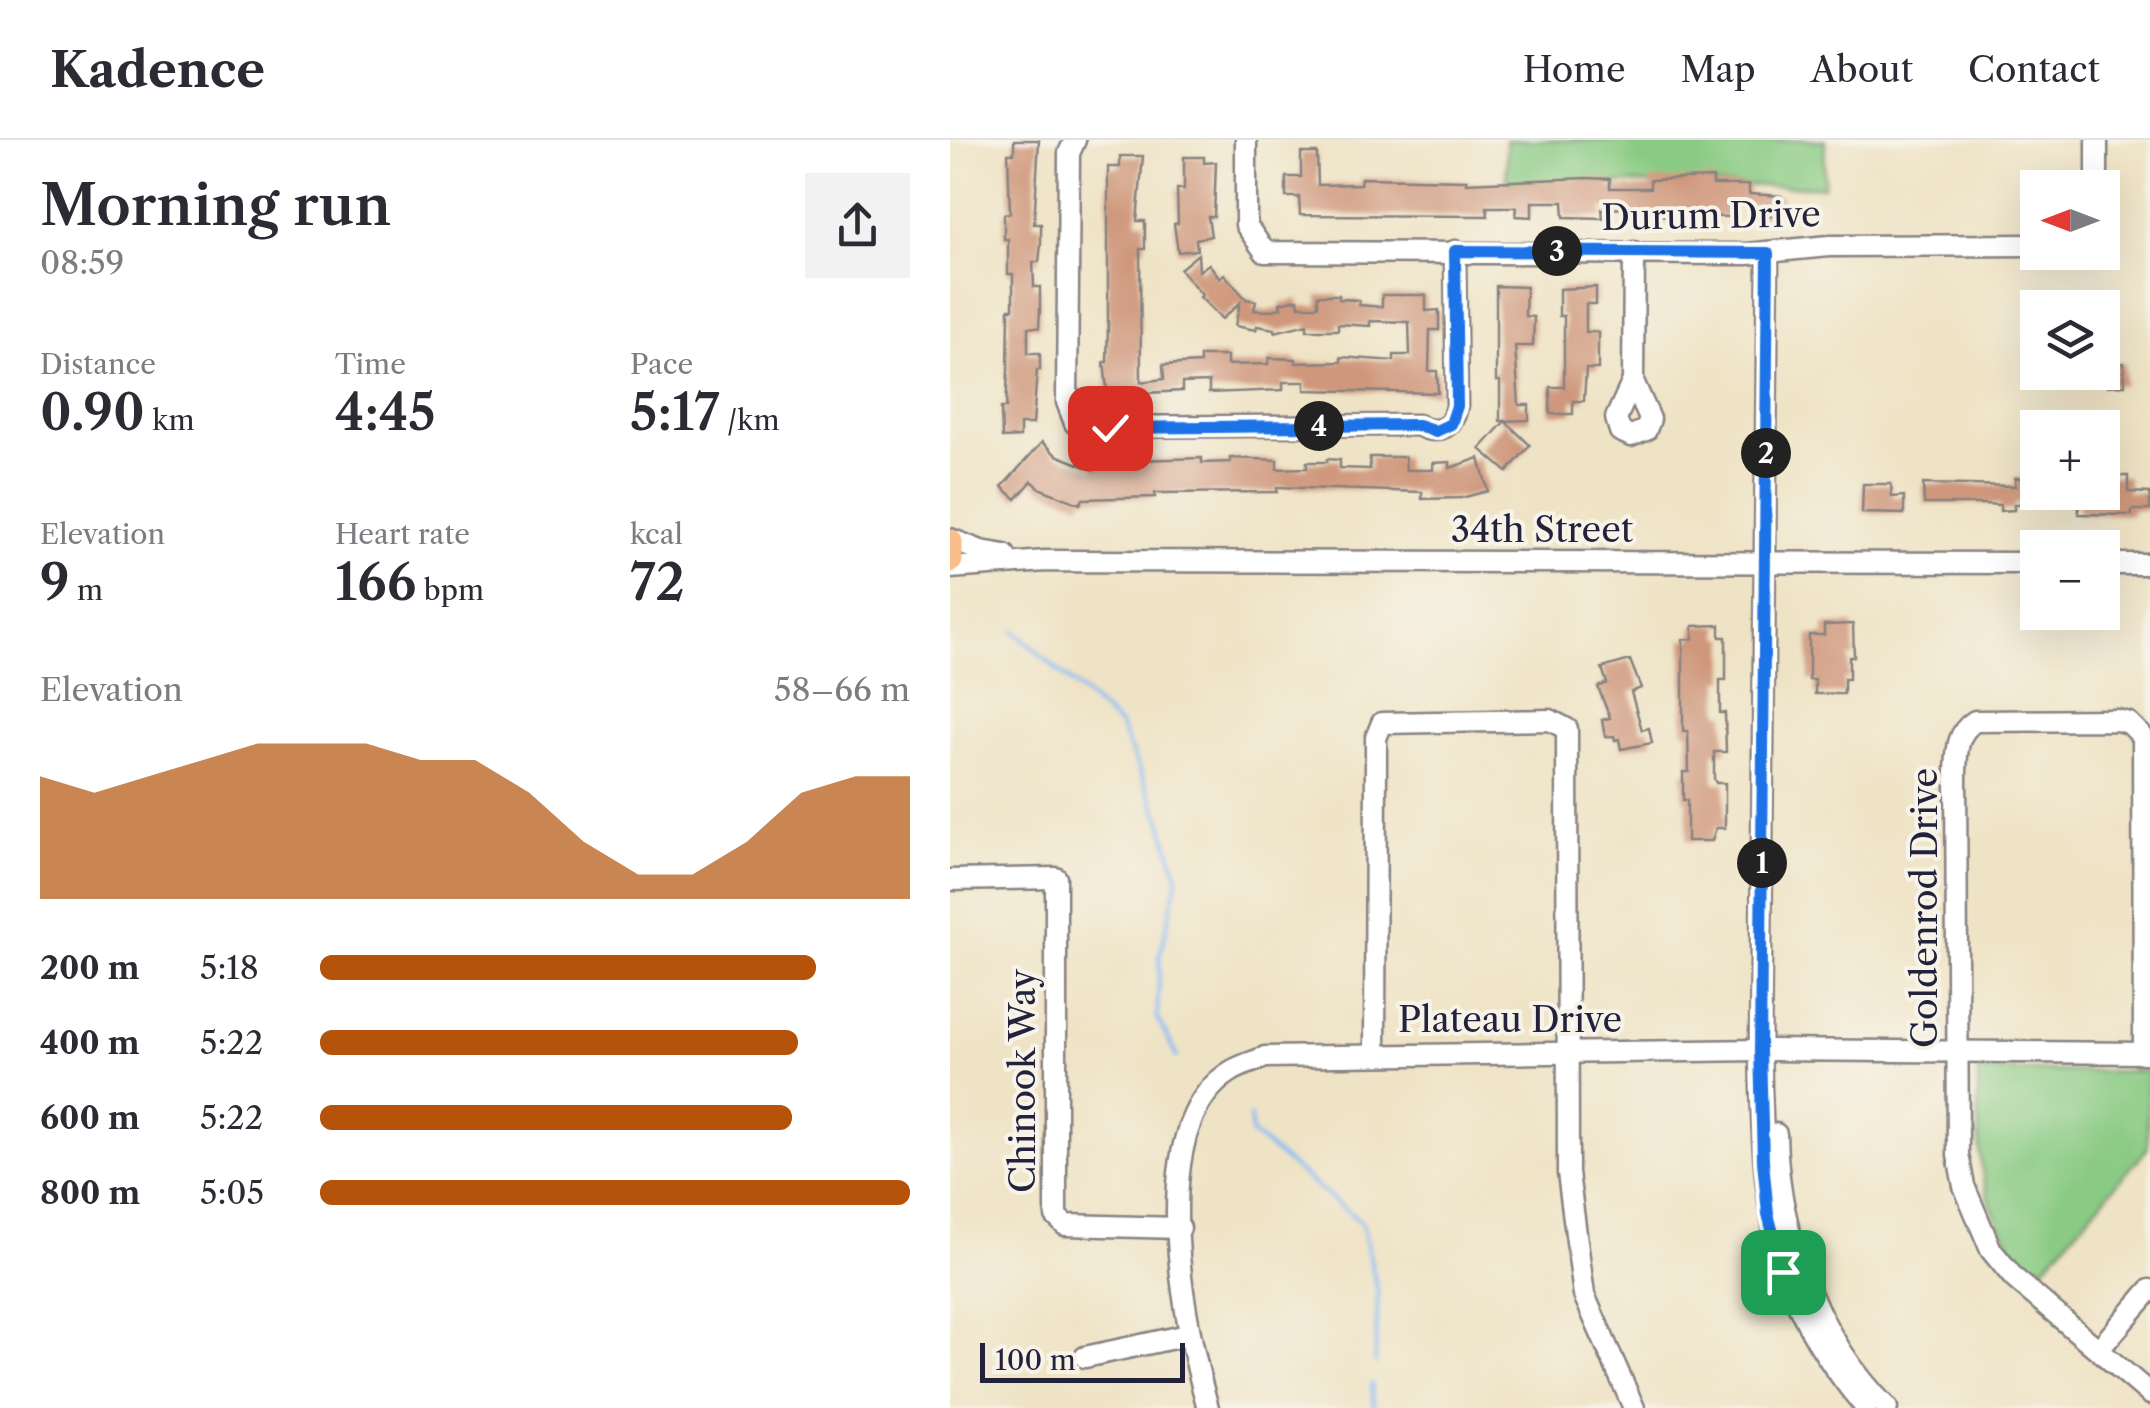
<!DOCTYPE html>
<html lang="en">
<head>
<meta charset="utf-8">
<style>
	:root { --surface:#fff; --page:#f2f2f3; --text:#2b2b33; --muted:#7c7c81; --line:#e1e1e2; --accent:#b45309 }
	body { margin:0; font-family:"Libre Caslon Text",serif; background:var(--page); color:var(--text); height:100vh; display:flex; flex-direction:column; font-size:38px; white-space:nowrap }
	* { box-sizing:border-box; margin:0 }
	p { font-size:32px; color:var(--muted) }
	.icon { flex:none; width:55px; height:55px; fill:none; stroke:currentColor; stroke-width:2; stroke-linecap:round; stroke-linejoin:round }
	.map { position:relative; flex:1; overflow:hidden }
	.sheet { display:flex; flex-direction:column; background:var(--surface); width:950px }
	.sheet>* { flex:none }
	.needle { width:65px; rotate:270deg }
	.buttons { position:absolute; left:1070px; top:30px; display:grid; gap:20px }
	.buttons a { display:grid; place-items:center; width:100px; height:100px; border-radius:0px; background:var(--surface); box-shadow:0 10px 40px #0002; font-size:50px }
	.scale { position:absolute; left:30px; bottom:25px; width:205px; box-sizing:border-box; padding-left:10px; border:5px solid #22223b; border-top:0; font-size:28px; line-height:35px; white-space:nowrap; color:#22223b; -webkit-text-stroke:8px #f7f3e8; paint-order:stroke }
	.pin { position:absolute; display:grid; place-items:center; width:85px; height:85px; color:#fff; margin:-42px; border-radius:20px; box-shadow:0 5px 15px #0006 }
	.km { position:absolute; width:50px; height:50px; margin:-25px; border-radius:50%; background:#222; color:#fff; font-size:28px; line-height:50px; text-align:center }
	.round { display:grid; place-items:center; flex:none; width:105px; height:105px; border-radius:0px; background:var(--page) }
	.headline { display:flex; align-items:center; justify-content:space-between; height:170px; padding:0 40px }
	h1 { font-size:55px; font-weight:600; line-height:75px }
	.metrics { display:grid; grid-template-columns:repeat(3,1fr); gap:15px; height:170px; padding:10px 40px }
	.metrics div { display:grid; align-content:center }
	.metrics b { font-size:50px; font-weight:600 }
	.metrics small { font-size:28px; font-weight:400 }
	.metrics p { font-size:28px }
	.chart { height:280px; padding:20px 40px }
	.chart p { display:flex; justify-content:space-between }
	.chart svg { width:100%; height:180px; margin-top:10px; fill:var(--accent); opacity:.7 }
	ul { padding:0 40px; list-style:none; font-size:32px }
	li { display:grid; grid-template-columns:160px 120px 1fr; align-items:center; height:75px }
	li i { height:25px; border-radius:12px; background:var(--accent) }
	header { display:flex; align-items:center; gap:60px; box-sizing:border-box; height:140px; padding:0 50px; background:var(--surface); border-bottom:2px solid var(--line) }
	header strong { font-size:48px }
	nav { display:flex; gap:55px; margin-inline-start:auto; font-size:35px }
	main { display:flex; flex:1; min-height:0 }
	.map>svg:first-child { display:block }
	.green { fill:#8acb84; stroke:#567660; stroke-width:2.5 }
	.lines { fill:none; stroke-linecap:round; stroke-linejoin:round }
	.stream { stroke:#85bbf4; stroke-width:4 }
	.building { fill:#cf977b }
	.minor-casing { stroke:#888280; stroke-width:25 }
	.major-casing { stroke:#888280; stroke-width:30 }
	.minor { stroke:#fff; stroke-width:20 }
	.major { stroke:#f8bd89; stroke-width:25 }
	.route-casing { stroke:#fff; stroke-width:20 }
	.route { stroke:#1a73e8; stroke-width:12 }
	.labels { text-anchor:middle; stroke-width:8; stroke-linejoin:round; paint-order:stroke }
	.street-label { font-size:35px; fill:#22223b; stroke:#f7f3e8 }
</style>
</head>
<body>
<header>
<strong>Kadence</strong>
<nav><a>Home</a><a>Map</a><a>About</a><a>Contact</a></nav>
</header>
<main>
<section class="sheet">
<div class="headline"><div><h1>Morning run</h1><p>08:59</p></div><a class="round"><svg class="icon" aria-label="share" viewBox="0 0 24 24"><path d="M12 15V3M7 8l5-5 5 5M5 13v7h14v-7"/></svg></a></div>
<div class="metrics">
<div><p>Distance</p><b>0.90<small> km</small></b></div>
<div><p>Time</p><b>4:45</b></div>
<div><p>Pace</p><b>5:17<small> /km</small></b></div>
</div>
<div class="metrics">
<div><p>Elevation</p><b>9<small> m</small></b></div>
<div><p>Heart rate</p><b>166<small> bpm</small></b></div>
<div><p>kcal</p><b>72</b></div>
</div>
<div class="chart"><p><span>Elevation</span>58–66 m</p>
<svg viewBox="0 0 160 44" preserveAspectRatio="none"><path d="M0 44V14L10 18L20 14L30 10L40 6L50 6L60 6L70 10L80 10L90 18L100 30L110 38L120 38L130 30L140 18L150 14L160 14V44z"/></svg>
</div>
<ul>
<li><b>200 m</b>5:18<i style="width:84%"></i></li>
<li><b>400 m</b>5:22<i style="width:81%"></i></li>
<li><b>600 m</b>5:22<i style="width:80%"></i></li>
<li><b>800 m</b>5:05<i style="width:100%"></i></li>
</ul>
</section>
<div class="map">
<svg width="1200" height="1268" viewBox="0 0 1200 1268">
	<rect width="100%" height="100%" fill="#f7f3e8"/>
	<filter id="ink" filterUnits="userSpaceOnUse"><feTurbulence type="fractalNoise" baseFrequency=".01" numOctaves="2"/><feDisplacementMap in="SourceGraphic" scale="20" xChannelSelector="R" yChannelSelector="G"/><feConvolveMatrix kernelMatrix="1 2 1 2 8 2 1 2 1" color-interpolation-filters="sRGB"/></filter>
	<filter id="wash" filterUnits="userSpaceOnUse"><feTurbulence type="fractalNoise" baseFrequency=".0048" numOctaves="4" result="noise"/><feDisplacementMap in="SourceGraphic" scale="40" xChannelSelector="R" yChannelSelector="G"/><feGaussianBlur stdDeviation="2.25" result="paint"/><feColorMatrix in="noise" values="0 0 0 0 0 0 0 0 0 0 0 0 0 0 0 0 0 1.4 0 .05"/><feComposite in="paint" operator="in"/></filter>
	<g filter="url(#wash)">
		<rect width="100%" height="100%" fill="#efe3c5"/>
		<g class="green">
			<polygon points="556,0 875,0 874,47 557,41"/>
			<path d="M1028,931H1197L1198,1008L1087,1135C1024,1073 1028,1013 1028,931Z"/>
		</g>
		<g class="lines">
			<g class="stream">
				<polyline points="64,491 170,586 211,680 228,738 210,816 207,877 227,917"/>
				<polyline points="300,976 302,994 412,1083 428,1154 425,1223"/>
				<polyline points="421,1244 424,1268"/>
			</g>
		</g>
		<g id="blocks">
			<g class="building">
				<polygon points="64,0 89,0 84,84 91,84 91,104 89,122 83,122 84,147 90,147 90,169 89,188 78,187 78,213 90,213 90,230 87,230 83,284 70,284 70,297 52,298 51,268 56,268 58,231 59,169 63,169 63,134 58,134 58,99 54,99 54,74 60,73 58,13 64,13"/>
				<polygon points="351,13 367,13 368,45 410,44 411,38 517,40 516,43 636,38 660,39 660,48 700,48 700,40 763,38 763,45 799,45 799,54 831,56 831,65 822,65 822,76 804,75 805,65 782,65 782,77 678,75 678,68 652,69 653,78 614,77 613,62 582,62 582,77 566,76 567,67 537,67 538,76 350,75 349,57 336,57 336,37 351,37"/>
				<polygon points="170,16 193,16 187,81 195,81 195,109 190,109 191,242 214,239 213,225 250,223 250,216 277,216 277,225 318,224 319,218 346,219 346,223 391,222 391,217 444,221 444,215 460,215 459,182 420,181 420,186 388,184 388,190 357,190 357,184 325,192 325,189 307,186 306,190 285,186 290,163 272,179 250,157 252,155 230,129 248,114 249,131 259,124 270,138 274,134 296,159 306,161 304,170 318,171 331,168 330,163 348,159 349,166 368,166 368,155 389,155 389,159 409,160 409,165 432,167 432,155 476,155 476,171 489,170 489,190 480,190 479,231 487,231 488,253 355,250 355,242 333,242 333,250 259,253 259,242 232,243 232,251 197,253 198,258 158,259 154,222 157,222 158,185 158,27 170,27"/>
				<polygon points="234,17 254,17 254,23 266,22 264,77 258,77 261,96 246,99 247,110 228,112 224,84 228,83 227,49 234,49"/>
				<polygon points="546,146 576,147 575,176 584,177 583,206 565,206 569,265 579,265 579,280 550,281 550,241 546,241"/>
				<polygon points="646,147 646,164 636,164 636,192 648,192 648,229 636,229 634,261 623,261 623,274 600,274 600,247 614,247 614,176 609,176 609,149"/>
				<polygon points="1174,223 1175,245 1158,246 1157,224"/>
				<polygon points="555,281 580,305 557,332 530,309"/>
				<polygon points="92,302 106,315 144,330 143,324 175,324 175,317 188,317 188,320 252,318 252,323 280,322 280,318 327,320 327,329 357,328 357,322 377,322 377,319 390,320 390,328 420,329 420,317 455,317 456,330 483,330 483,323 500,322 500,328 529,318 538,351 511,358 472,359 472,352 327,347 327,352 205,353 205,357 133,359 130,364 91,349 82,341 66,359 52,347"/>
				<polygon points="1158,336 1178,336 1178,352 1200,353 1200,370 1182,370 1182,375 1129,374 1128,352 1152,352 1152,349 1158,349"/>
				<polygon points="1088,337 1090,364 1064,364 1064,370 1050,371 1050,365 1034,364 974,364 973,344 1065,346 1065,338"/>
				<polygon points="913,344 941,344 942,357 954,356 954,374 912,373"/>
				<polygon points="903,484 904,517 899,517 899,539 894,539 894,554 865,554 865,540 859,540 859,495 874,495 874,485"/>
				<polygon points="770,485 770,497 776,497 776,540 770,540 770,573 775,573 776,612 764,612 764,639 766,643 775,643 775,688 766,688 762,701 737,701 737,660 733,660 733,632 739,632 738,591 733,591 733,499 743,499 743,486"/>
				<polygon points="680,520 691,548 681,552 692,590 699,588 702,603 671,609 669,599 665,600 664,596 655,597 652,580 660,578 648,547 657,543 652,528"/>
			</g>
		</g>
	</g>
	<g filter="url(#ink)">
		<use href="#blocks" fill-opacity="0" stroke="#888280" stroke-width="2.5"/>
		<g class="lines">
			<defs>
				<g id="minor">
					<path d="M125,0L119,13L117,262L125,283L138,287L468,285C487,296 503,288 507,266L505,111"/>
					<polyline points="296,0 296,85 315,112 796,114 879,106 1088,105"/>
					<polyline points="1147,0 1147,48"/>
					<path d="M818,113L810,910C814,1060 814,1148 916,1268"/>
					<polygon points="683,241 700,279 696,290 681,296 670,291 666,278"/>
					<polyline points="683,241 684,112"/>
					<polyline points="0,399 31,411 55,415"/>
					<polyline points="1152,424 1200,424"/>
					<polyline points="0,428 96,421 1088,423"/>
					<polyline points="0,740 106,738 106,1076 115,1085 230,1088"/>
					<path d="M1194,913L1193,597L1179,583L1167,580L1025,581C1006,593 1007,612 1006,633L1008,1015L1014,1046L1041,1110L1064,1138L1200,1254"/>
					<polyline points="425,914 426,617 426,598 432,583 600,580 617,589 618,1033 634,1155 684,1268"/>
					<path d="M826,994C828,1093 866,1197 937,1268"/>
					<polyline points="1149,1209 1200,1150"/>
					<polyline points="135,1217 238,1195"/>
					<path d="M258,1268C235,1186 192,987 280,932C290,925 304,922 315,917L810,910L1200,913"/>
				</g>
				<polyline id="major" points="0,402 0,420"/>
			</defs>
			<use href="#minor" class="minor-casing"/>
			<use href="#major" class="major-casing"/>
			<use href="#minor" class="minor"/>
			<use href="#major" class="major"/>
		</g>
	</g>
	<g class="lines" filter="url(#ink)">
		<defs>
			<polyline id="route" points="160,288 468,285 486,291 501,284 507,266 505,111 818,113 810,910 813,1021 818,1074 833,1132"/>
		</defs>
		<use href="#route" class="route-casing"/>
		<use href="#route" class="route"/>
	</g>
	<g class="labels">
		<g class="street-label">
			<text transform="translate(761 76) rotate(-1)" y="12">Durum Drive</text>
			<text x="592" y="402">34th Street</text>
			<text transform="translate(975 768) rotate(-90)" y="12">Goldenrod Drive</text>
			<text x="560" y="892">Plateau Drive</text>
			<text transform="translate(73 941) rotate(-90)" y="12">Chinook Way</text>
		</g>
	</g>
</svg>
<div class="buttons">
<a><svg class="needle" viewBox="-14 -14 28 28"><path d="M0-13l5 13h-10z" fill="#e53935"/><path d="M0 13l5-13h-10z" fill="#7c7c81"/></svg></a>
<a><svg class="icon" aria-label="layers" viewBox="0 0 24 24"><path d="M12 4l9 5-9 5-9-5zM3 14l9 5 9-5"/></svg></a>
<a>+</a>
<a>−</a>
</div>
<div class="scale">100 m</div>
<div class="pin" style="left:833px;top:1132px;background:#1e9e55"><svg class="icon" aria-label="arrive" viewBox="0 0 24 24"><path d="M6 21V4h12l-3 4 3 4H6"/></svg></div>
<div class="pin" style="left:160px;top:288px;background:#d93025"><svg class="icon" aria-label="check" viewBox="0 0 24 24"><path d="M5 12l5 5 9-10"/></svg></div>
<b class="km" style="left:812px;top:723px">1</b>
<b class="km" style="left:816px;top:313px">2</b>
<b class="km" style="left:607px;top:111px">3</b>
<b class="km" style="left:369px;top:286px">4</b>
</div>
</main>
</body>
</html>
